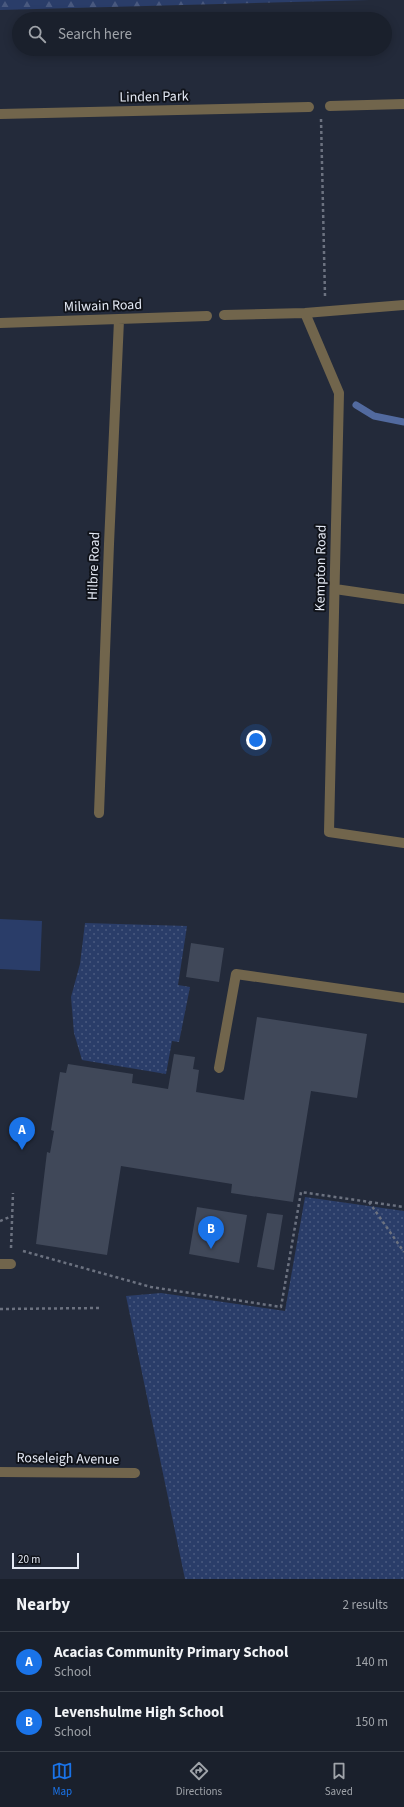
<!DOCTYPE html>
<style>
:root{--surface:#1a202c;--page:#232834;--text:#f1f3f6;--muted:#9fa3a9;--line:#383e48;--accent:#1a73e8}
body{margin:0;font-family:"Source Sans 3",sans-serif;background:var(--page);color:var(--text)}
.scale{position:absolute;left:12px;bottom:10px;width:67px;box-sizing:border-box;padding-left:4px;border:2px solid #e4e9f4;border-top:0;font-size:11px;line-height:14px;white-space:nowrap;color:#e4e9f4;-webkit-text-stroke:3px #10131a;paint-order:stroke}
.you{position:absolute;left:256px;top:740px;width:14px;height:14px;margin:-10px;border:3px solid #fff;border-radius:50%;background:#1a73e8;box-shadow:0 0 0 6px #1a73e833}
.badge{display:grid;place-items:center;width:26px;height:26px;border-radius:50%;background:var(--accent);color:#fff;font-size:13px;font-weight:700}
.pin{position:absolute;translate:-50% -33px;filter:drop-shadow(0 1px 2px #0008)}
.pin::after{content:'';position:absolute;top:21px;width:14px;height:12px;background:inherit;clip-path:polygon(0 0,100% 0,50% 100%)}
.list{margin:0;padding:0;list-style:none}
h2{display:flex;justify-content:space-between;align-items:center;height:52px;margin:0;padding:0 16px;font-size:17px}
h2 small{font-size:13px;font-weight:400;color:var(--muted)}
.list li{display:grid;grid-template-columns:26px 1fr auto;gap:12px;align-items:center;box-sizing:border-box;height:60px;padding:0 16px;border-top:1px solid var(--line)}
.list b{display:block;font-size:15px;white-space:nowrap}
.list p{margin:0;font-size:13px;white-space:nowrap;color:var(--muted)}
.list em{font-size:13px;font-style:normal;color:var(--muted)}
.icon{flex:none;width:22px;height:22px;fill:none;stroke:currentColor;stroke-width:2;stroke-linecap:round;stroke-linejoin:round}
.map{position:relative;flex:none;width:404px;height:1579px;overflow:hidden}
.search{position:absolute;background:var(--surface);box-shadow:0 2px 10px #0003;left:12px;right:12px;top:12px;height:44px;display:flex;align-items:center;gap:10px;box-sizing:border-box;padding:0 14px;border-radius:22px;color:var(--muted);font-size:15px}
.sheet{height:172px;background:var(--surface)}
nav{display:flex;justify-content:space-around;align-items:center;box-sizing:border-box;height:56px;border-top:1px solid var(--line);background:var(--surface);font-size:11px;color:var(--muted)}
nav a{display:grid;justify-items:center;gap:2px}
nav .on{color:var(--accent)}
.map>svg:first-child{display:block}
.green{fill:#2a3d69}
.forest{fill:url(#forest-firs)}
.park{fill:url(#park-dots)}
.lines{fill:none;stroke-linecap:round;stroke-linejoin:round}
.stream{stroke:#526a9f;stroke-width:7}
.building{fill:#404859}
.path{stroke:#6c7280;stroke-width:2.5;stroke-dasharray:3 3;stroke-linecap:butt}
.lane{stroke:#71654c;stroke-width:10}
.street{stroke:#71654c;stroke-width:10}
.labels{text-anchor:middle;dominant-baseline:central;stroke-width:4;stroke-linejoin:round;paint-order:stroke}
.street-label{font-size:14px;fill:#e4e9f4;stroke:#10131a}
</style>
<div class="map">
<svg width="404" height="1579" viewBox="0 0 404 1579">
<defs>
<pattern id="forest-firs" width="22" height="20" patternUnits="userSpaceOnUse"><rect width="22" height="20" fill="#2a3d69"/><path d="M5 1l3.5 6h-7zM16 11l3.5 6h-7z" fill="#49597f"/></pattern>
<pattern id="park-dots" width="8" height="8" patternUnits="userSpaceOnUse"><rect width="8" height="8" fill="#2a3d69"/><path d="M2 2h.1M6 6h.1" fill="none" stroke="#49597f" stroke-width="1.8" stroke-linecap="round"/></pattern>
</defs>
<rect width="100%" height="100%" fill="#232a3a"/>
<!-- green -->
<path class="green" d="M0,919L42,921L40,971L0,969Z"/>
<!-- forest -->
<path class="forest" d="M0,0H369L0,10Z"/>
<!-- park -->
<path class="park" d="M85,923L187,926L178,985L190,987L179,1042L172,1041L166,1074L82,1060L74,1033L71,997L80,964Z
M305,1197L404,1211V1579H185L126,1296L161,1293L285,1311Z"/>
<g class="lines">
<!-- stream -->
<path class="stream" d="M356,405L374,416L404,422"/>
</g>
<!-- building -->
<path class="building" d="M191,943L224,948L219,982L186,977Z
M257,1017L367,1034L357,1098L311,1091L293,1202L231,1193L232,1184L121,1166L107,1255L36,1244L47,1152L50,1153L54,1131L51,1130L60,1072L66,1073L68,1064L133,1074L132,1083L168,1089L174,1054L195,1057L193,1069L199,1070L196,1092L244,1100Z
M197,1207L247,1215L239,1263L189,1254Z
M267,1213L283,1215L274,1270L257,1267Z"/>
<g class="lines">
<!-- path -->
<path class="path" d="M321,119L325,296
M369,1202L404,1252
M0,1221L12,1216
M11,1248L13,1193
M23,1251L151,1287L281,1307L301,1192L404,1207
M0,1309L100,1308"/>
<!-- lane -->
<path class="lane" d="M219,1068L236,974L404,998
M0,1264H11"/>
<!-- street -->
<path class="street" d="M330,106L404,104
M0,114L309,107
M305,313L339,393L329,832L404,843
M224,315L305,313L404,305
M0,323L207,316
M335,589L404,599
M99,813L109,544L119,320
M0,1472L135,1473"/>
</g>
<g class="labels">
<!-- street labels -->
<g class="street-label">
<text transform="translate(154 97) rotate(-1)">Linden Park</text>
<text transform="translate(103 306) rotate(-2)">Milwain Road</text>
<text transform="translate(94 566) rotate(-88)">Hilbre Road</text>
<text transform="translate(321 568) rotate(-89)">Kempton Road</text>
<text transform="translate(68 1459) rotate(1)">Roseleigh Avenue</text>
</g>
</g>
</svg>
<div class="scale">20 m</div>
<div class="you"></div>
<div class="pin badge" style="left:22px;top:1150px">A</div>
<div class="pin badge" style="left:211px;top:1249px">B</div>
<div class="search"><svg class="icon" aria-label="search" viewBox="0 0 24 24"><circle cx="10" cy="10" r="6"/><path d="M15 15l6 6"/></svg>Search here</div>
</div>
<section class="sheet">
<h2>Nearby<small>2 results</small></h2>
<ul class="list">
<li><span class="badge">A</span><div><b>Acacias Community Primary School</b><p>School</p></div><em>140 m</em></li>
<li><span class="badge">B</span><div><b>Levenshulme High School</b><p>School</p></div><em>150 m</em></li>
</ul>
</section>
<nav>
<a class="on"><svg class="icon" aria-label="map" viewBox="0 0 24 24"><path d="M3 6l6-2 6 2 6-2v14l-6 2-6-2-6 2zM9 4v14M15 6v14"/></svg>Map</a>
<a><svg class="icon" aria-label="directions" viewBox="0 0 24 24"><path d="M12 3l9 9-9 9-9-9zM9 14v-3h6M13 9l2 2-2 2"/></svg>Directions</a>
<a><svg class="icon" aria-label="saved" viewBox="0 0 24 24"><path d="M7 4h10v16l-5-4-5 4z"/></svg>Saved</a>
</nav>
